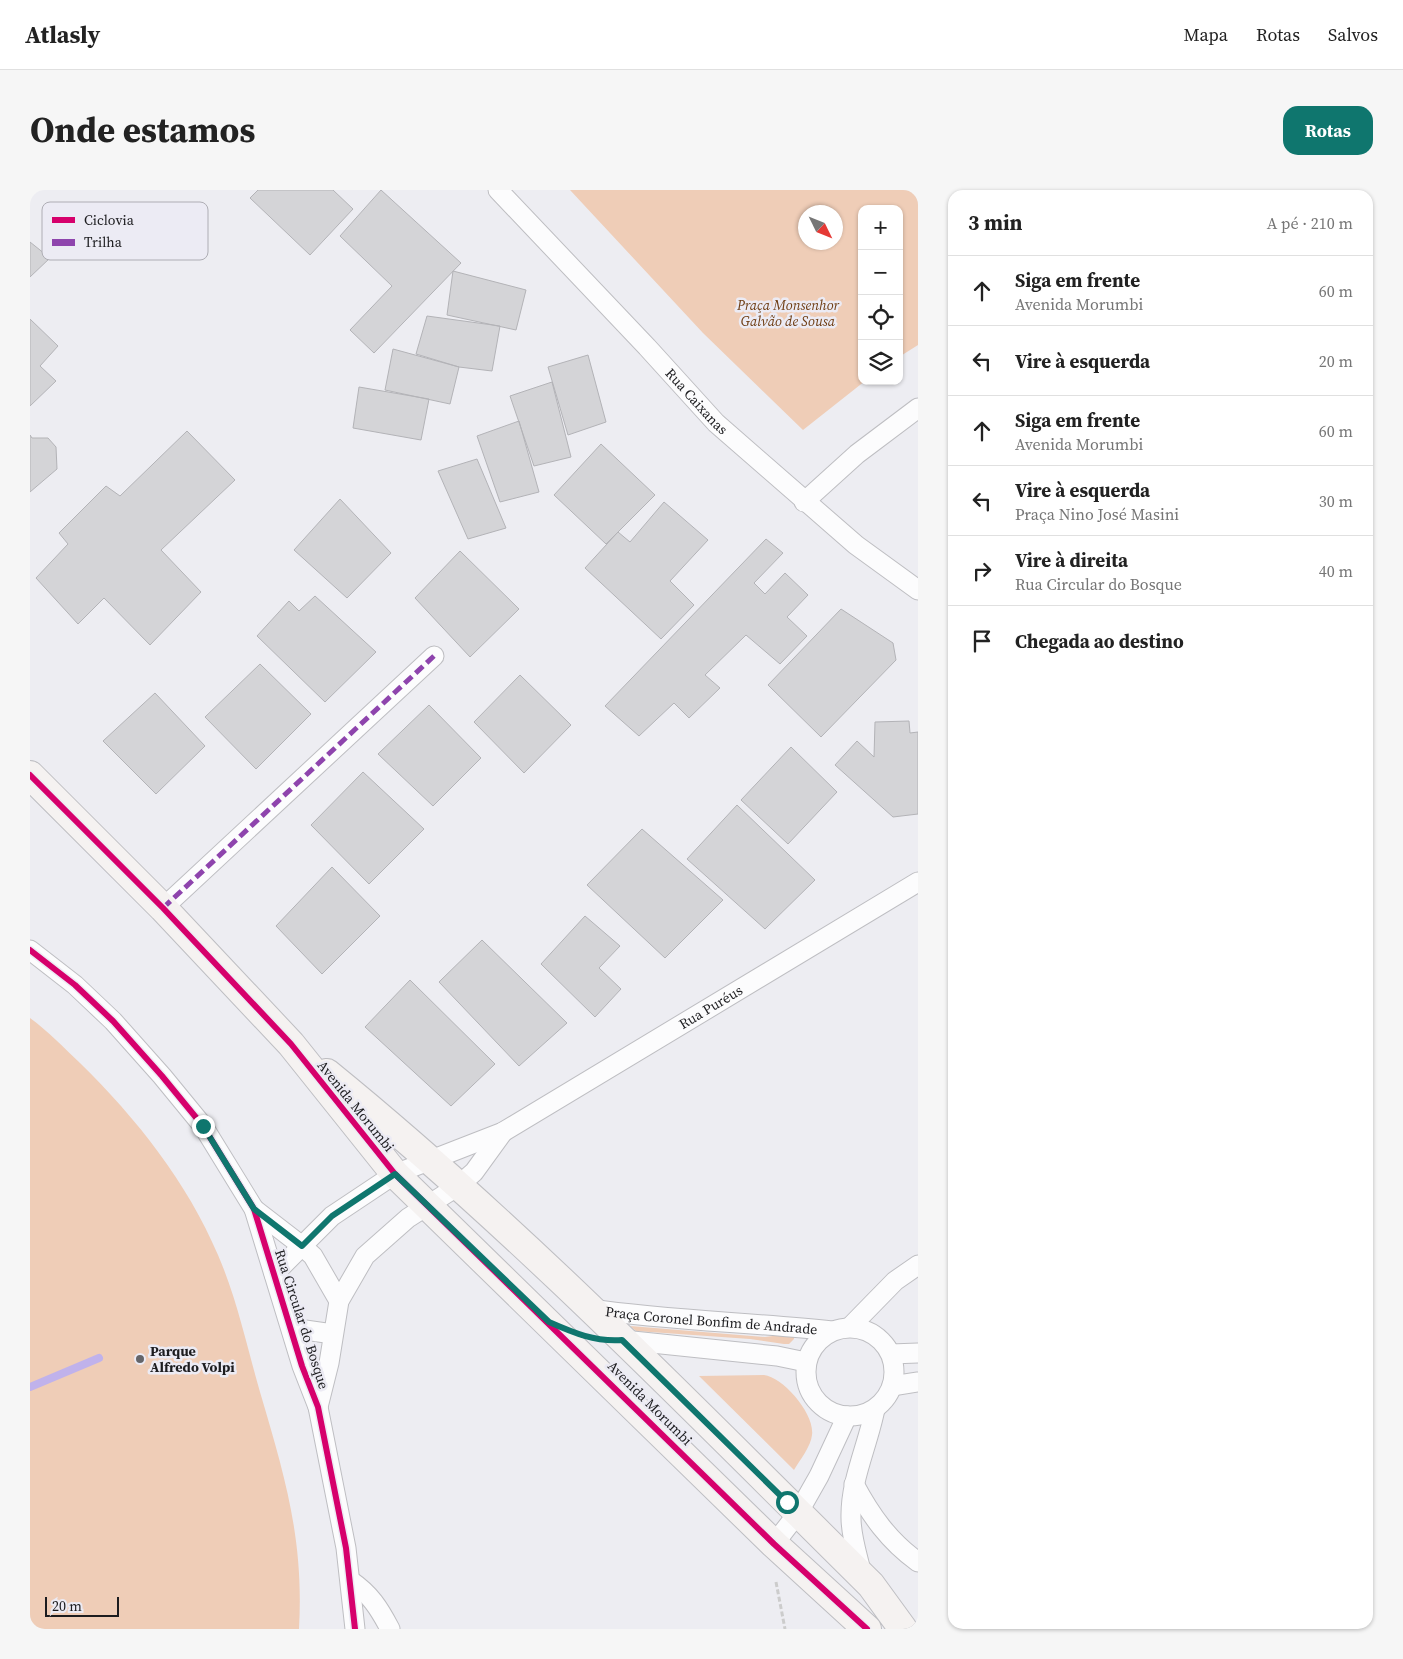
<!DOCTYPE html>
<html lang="pt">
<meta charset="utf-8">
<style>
:root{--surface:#fff;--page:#f6f6f6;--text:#222;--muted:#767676;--line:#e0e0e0;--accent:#0f766e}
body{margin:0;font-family:"Source Serif 4",serif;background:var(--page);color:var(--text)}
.controls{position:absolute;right:15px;top:15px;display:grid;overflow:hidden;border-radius:10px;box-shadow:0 1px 4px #0004}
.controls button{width:45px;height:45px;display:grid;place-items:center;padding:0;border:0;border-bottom:1px solid var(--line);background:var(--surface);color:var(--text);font:25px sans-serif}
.compass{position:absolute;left:768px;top:15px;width:45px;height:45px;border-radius:50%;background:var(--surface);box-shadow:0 1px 4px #0004;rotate:133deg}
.scale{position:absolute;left:15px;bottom:12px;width:74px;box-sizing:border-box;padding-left:5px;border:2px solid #1c1c1f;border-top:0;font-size:14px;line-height:18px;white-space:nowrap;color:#1c1c1f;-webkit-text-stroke:4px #ecebf4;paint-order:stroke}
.stop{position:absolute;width:15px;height:15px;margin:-11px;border:4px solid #0f766e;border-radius:50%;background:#fff}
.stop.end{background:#0f766e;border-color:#fff;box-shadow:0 1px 5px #0008}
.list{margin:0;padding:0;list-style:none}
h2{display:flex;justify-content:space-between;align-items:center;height:65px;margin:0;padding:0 20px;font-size:21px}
h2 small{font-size:16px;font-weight:400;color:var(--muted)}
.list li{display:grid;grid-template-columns:32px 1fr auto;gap:15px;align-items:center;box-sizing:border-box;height:70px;padding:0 20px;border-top:1px solid var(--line)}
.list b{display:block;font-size:19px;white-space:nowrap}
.list p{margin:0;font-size:16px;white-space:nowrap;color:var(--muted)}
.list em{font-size:16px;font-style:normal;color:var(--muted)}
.icon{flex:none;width:28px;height:28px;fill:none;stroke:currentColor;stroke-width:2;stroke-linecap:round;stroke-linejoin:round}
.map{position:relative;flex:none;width:888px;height:1439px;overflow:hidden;border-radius:15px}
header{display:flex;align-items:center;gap:30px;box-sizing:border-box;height:70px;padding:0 25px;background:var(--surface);border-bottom:1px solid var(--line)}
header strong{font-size:24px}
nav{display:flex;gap:28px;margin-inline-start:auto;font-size:18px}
.intro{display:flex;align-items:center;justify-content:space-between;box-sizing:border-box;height:120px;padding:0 30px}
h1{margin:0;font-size:35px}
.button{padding:12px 22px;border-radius:15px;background:var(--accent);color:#fff;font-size:18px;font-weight:700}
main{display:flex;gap:30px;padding:0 30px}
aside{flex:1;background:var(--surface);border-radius:15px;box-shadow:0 1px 4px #0004}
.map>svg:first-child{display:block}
.green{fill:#efcdb7;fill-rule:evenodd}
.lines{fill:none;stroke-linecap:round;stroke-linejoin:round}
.stream{stroke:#c0b2eb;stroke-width:8}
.building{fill:#d4d4d7;stroke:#b3b3b7}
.minor-casing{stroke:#bebec2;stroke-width:21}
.secondary-casing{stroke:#bebec2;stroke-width:30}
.path{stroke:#ccc;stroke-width:3;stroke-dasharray:5 2.5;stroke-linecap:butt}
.minor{stroke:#fcfcfd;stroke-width:19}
.secondary{stroke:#f5f2f1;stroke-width:28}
.quiet{stroke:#8e44ad;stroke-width:5;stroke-dasharray:10 5;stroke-linecap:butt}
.cycleway-casing{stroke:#ecebf4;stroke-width:9}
.cycleway{stroke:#d6006c;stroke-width:6}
.route{stroke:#0f766e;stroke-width:6}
.poi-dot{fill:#656569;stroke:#ecebf4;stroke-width:2}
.labels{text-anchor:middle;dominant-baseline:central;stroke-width:5;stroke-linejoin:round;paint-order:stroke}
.park-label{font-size:14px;font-style:italic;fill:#6f3e15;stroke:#ecebf4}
.street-label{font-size:14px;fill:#1c1c1f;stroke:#ecebf4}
.poi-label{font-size:14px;font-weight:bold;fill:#1c1c1f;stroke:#ecebf4;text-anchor:start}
.key{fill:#ecebf4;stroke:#aeadb4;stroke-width:1}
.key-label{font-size:14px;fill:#1c1c1f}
</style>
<header>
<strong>Atlasly</strong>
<nav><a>Mapa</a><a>Rotas</a><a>Salvos</a></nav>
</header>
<div class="intro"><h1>Onde estamos</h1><a class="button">Rotas</a></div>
<main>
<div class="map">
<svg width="888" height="1439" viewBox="0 0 888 1439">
<rect width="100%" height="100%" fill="#ededf2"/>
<!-- green -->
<path class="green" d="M540,0H888V155L869,167V19H832V191H835L773,240L673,143ZM806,22V52H776V22Z
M0,828C18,841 34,858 50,873C107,929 157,992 188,1065C207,1109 217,1157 230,1202C255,1287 274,1349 269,1439H0Z
M600,1136L735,1147L759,1144L764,1146V1149L759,1154H754L720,1149L606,1141Z
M734,1185C753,1187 785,1224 782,1245C781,1256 770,1270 764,1280L669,1186Z"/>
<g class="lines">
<!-- stream -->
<path class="stream" d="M0,1197L69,1168"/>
</g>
<!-- building -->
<path class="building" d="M228,0H303L323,19L280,65L220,8Z
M351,0L431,73L344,163L320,140L362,96L310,46Z
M0,52L20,68L0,87Z
M423,81L496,100L486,140L417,125Z
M397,126L470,136L462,181L429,177L386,164Z
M0,129L28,156L10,176L26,191L0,216Z
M363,159L429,177L420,214L355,200Z
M558,165L576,232L538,245L518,177Z
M522,192L541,267L504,276L480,206Z
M329,197L399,209L391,250L323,238Z
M489,231L509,302L470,312L447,246Z
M157,241L205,290L131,360L171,402L120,455L74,408L48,434L6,388L38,354L29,343L76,296L90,306Z
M0,245L2,248H18L26,257L27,279L0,302Z
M571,254L625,305L576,354L524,305Z
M447,269L476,338L438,349L408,281Z
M310,309L361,363L317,408L264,360Z
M634,312L678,350L640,391L664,415L631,449L555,378L588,342L600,352Z
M736,349L753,363L724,393L735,404L755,383L778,405L757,427L777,446L750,474L716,445L675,485L690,498L659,528L644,513L609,546L575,516Z
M430,361L489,419L440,467L385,408Z
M285,406L346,462L295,512L227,446L259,411L269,421Z
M811,419L863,453L866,470L791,547L738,495Z
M230,474L281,524L226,579L175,527Z
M490,485L541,535L494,583L444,532Z
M125,503L175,556L126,604L73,551Z
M399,515L451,568L403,616L348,564Z
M879,531L880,543L888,542V624L863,627L805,575L827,551L844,567L845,532Z
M761,557L807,602L758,654L711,610Z
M333,582L394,639L339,694L281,635Z
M707,615L785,690L735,739L657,669Z
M612,639L693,710L635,768L557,695Z
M302,677L350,726L292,784L246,736Z
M555,726L590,756L569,778L591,799L565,827L511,774Z
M452,750L537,833L489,876L409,792Z
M380,790L465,874L421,916L335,837Z"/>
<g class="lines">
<!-- minor casing -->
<g class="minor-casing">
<g id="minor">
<path id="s1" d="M468,0L617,157L686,233L826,355L888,400"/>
<path d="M774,312L827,264L888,218"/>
<path d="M133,718L404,466"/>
<path d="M0,760L45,795L83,831L132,886L173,936L224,1019L272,1176L288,1217L316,1358L325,1439"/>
<path d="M224,1019L272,1056L283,1066L309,1111"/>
<path id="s2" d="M244,1084L302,1026L365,984L473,942L888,692"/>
<path id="s3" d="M561,1119C640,1131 722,1132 802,1141"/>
<path d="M820,1137L865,1091L888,1075"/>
<circle cx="820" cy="1182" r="44"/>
<path d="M261,1138L303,1144"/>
<path d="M593,1150L747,1166L776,1172"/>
<path d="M861,1164L888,1163"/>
<path d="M862,1196L888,1192"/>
<path d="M288,1217L299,1173L309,1111L335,1066L378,1028L428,996L444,982L473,942"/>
<path d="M824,1294C841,1326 859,1351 888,1372"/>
<path d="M744,1354L768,1323L789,1286L817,1226"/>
<path d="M832,1385C828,1367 821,1347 821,1328C820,1291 838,1255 845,1219"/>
<path d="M321,1391C340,1404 349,1418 360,1439"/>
</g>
</g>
<!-- secondary casing -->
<g class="secondary-casing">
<path id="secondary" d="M0,585L133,718L261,854L365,984L744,1354L837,1439
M297,883C490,1040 664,1220 841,1395L873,1439"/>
</g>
<!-- path -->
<path class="path" d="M746,1392L755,1439"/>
<!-- minor -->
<use href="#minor" class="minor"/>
<!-- secondary -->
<use href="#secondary" class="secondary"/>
<!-- quiet -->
<path class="quiet" d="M133,718L404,466"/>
<!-- cycleway casing -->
<g class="cycleway-casing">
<path id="cycleway" d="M0,585L133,718L261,854L365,984L744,1354L837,1439
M0,760L45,795L83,831L132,886L173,936L224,1019L272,1176L288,1217L316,1358L325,1439"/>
</g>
<!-- cycleway -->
<use href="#cycleway" class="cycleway"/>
</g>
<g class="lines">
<!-- route -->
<path class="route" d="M173,936L224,1019L272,1056L302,1026L365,984L519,1132C544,1143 565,1152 592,1150L757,1312"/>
</g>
<!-- markers -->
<circle class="poi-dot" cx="110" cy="1169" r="5"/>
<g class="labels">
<!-- park labels -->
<g class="park-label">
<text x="758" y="115">Praça Monsenhor<tspan x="758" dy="16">Galvão de Sousa</tspan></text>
</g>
<!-- street labels -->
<g class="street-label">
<text stroke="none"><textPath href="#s1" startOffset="290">Rua Caixanas</textPath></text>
<text stroke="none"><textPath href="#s2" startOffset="516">Rua Puréus</textPath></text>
<text transform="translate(326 916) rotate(51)">Avenida Morumbi</text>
<text transform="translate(272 1129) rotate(72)">Rua Circular do Bosque</text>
<text stroke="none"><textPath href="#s3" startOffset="121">Praça Coronel Bonfim de Andrade</textPath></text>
<text transform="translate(620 1213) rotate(45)">Avenida Morumbi</text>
</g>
<!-- poi labels -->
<g class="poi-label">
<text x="120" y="1161">Parque<tspan x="120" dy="16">Alfredo Volpi</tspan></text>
</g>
</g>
<!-- legend -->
<rect x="12" y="12" width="166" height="58" rx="8" class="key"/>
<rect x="22" y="27" width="23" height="6" fill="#d6006c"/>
<rect x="22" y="49" width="23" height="7" fill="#8e44ad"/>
<g class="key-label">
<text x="54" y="35">Ciclovia</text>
<text x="54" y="57">Trilha</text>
</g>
</svg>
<div class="controls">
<button>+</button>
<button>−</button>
<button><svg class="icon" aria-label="locate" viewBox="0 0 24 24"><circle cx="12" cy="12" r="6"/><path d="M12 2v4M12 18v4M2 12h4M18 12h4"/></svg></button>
<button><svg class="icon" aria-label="layers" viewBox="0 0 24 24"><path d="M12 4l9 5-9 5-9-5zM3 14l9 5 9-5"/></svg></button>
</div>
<svg class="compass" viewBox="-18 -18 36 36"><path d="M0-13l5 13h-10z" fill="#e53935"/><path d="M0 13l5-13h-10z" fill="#767676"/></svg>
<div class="scale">20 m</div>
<div class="stop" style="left:757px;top:1312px"></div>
<div class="stop end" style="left:173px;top:936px"></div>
</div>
<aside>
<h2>3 min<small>A pé · 210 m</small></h2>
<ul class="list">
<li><svg class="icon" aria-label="ahead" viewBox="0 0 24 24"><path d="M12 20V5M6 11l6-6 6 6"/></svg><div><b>Siga em frente</b><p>Avenida Morumbi</p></div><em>60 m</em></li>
<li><svg class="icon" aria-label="left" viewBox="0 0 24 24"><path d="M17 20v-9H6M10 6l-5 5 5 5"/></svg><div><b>Vire à esquerda</b></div><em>20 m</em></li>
<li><svg class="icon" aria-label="ahead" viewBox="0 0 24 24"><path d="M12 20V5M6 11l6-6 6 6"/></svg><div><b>Siga em frente</b><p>Avenida Morumbi</p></div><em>60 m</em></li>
<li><svg class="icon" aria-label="left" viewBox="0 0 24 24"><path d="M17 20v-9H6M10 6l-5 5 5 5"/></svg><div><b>Vire à esquerda</b><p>Praça Nino José Masini</p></div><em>30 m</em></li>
<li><svg class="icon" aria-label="right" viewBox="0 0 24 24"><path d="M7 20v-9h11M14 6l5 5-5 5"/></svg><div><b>Vire à direita</b><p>Rua Circular do Bosque</p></div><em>40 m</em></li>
<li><svg class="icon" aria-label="arrive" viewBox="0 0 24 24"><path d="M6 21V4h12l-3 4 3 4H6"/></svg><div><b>Chegada ao destino</b></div></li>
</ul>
</aside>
</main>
